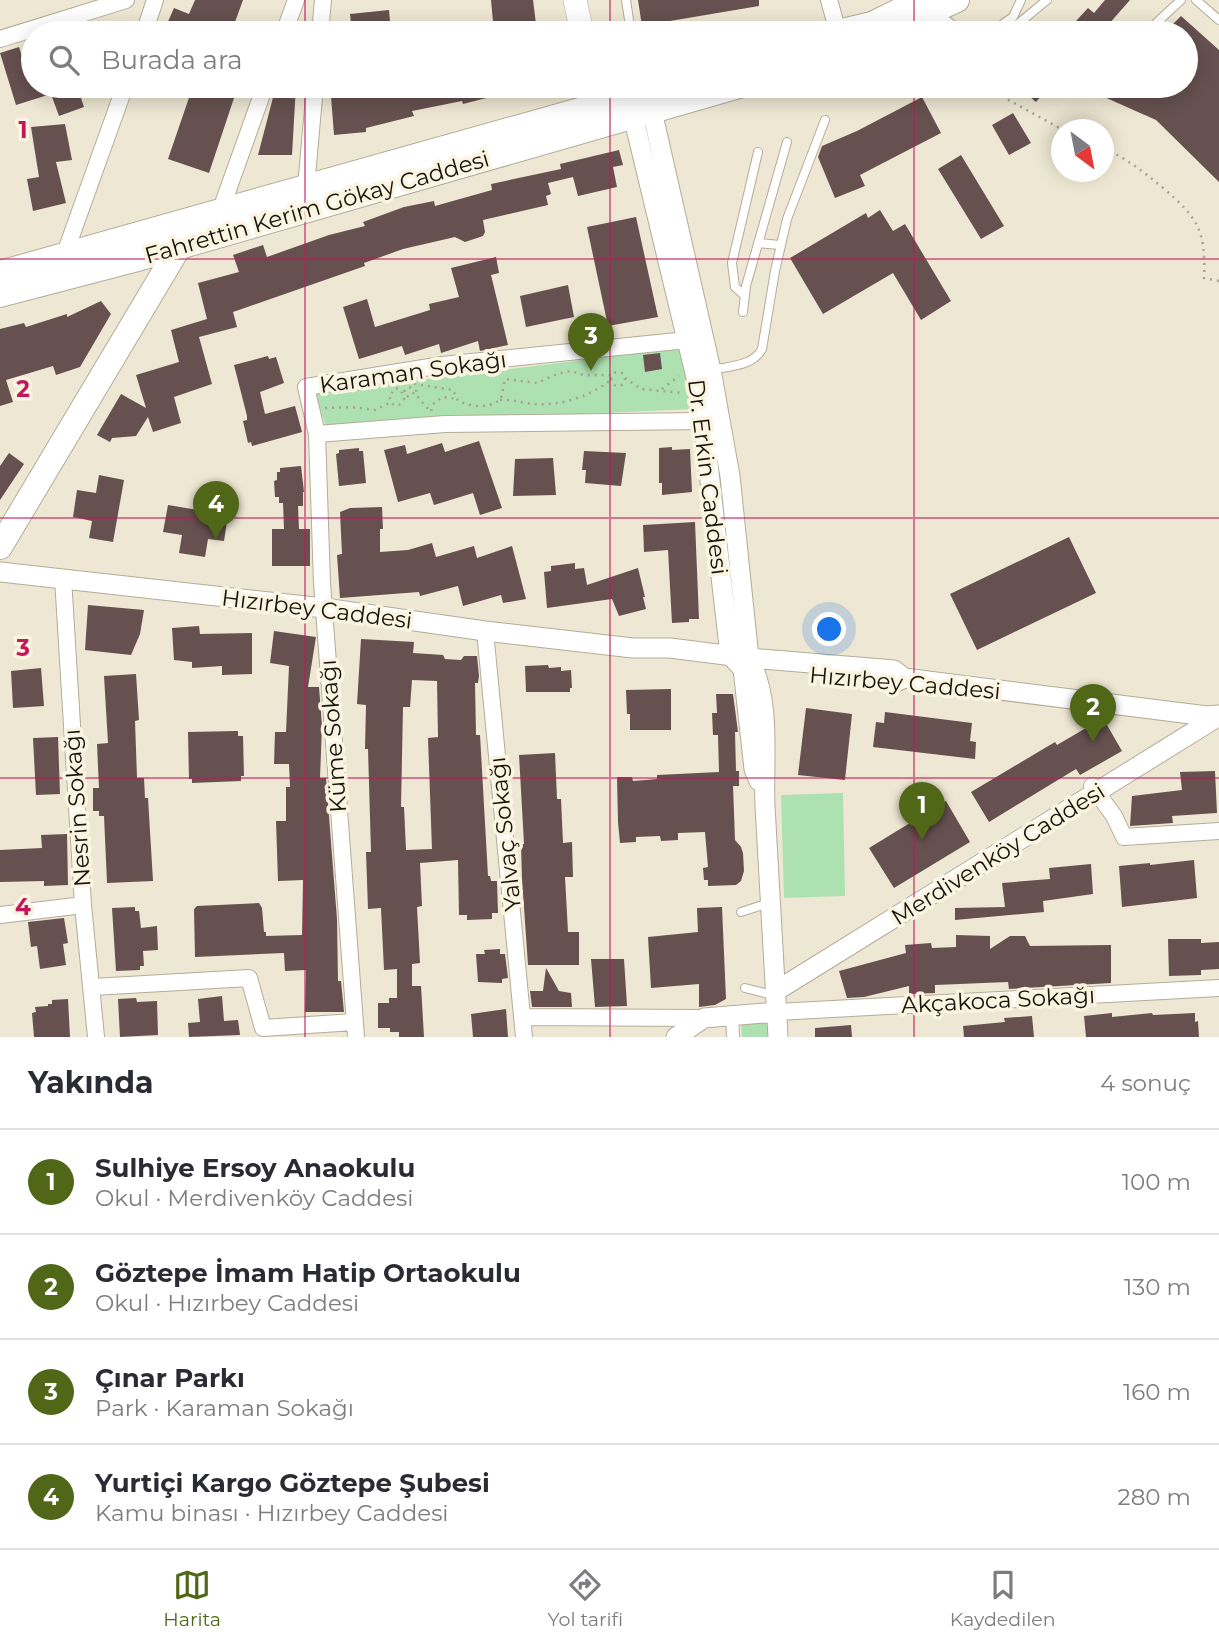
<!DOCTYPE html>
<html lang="tr">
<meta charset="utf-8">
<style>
:root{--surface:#fff;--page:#f2f2f3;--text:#2b2b33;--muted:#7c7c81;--line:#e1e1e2;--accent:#4f6717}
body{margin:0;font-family:Montserrat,sans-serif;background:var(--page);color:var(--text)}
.compass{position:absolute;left:1051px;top:119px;width:63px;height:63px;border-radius:50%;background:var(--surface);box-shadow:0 4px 18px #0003;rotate:148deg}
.you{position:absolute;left:830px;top:630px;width:24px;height:24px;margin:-18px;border:5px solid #fff;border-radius:50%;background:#1a73e8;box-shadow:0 0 0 10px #1a73e833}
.badge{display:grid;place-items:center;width:46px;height:46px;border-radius:50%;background:var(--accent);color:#fff;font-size:23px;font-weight:700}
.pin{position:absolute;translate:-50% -58px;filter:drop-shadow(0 2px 4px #0008)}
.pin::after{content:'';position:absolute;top:37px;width:24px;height:21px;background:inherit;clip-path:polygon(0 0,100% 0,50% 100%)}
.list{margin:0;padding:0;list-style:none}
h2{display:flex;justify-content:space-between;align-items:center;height:91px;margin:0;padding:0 28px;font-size:30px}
h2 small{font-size:23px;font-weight:400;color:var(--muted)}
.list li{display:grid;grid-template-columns:46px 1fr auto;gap:21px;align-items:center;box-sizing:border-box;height:105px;padding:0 28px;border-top:2px solid var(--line)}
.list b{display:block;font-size:26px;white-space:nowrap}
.list p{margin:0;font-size:23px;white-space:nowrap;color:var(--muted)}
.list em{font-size:23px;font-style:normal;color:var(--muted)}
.icon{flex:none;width:38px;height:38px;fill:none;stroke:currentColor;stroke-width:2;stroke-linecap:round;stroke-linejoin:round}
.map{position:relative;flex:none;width:1219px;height:1037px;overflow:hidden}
.search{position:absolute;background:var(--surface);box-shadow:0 4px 18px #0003;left:21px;right:21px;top:21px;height:77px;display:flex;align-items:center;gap:18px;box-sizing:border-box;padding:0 24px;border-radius:38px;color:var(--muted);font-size:26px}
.sheet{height:511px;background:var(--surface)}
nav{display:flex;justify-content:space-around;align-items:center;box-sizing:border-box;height:98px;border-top:2px solid var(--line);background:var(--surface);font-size:19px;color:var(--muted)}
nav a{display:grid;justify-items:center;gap:4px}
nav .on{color:var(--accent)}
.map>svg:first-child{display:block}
.green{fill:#aee1b1}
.building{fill:#665150;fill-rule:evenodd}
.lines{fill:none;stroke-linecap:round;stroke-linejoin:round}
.service-casing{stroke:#b3ac99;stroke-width:10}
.pedestrian-casing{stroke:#b3ac99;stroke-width:14}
.minor-casing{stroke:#b3ac99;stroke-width:18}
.tertiary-casing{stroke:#b3ac99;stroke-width:21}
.secondary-casing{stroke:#b3ac99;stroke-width:24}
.primary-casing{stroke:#b3ac99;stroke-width:26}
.path{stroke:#a8a393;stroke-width:2.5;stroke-dasharray:2 5;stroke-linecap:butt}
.service{stroke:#fff;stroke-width:8}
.pedestrian{stroke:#fff;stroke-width:12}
.minor{stroke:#fff;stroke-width:16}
.tertiary{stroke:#fff;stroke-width:19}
.secondary{stroke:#fff;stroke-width:23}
.primary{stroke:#fff;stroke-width:24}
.grid{fill:none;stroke:#c2185b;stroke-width:2;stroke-opacity:0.55}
.labels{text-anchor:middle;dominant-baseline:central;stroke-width:7;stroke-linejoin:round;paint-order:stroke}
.street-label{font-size:23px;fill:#17140d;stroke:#fbf4e0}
.grid-label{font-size:23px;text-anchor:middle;font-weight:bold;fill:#c2185b;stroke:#fbf4e0;stroke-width:7;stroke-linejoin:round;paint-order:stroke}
</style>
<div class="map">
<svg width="1219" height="1037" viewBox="0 0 1219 1037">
<rect width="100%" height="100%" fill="#eee7d3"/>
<!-- green -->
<path class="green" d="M681,348L692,409L326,426L314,393Z
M843,793L845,896L784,898L781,795Z
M770,1016L771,1037H742L741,1022Z"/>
<!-- building -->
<path class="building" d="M195,0H243L231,33H163L174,8L189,14Z
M491,0H533L536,24L531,30L494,33Z
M638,0H759V6L670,21L672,33H643Z
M1105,0H1130L1101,33H1065L1088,8L1094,13Z
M389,10L391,33H352L350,14Z
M1181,16L1219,50V182L1156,120L1102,96L1107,86H1186V33H1164Z
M19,47L31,86H77L84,107L59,116L51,94L16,105L0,53Z
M193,86H238L209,173L168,159Z
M276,86H296L292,155H258Z
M334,86H491L494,96L463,104L462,101L412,111L414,116L366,128V132L334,135L331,96L334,95Z
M1017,86H1050L1036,102Z
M922,97L941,133L860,175L865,186L835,198L818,157L822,146L857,131Z
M1013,113L1031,143L1009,155L992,125Z
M65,124L72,160L56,162L66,203L33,211L27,179L39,177L31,127Z
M619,150L623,165L613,167L617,187L578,196L573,177L548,183L551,194L546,196L548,205L483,220L485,232L483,236L465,242L455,237L403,249L364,263L365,266L233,312L237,327L199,337L212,384L174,397L181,423L153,432L148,417L136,436L112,438L110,442L97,435L121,394L146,408L136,375L179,362L171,330L207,319L198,283L239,272L233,255L263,245L267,257L329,235L365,226L363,222L404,207L434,201L435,206L492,190L491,184L561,169L560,164Z
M961,155L1004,226L981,239L938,169Z
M880,210L893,231L905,224L951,301L921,320L893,273L823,314L790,258L866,213L868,218Z
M636,217L658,317L608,326L587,227Z
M496,257L499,273L491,275L508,345L480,351L478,341L441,353L439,344L405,355L402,346L359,359L343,307L367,299L375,327L430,310L429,304L459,297L451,268Z
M568,285L574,317L526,327L520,296Z
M101,301L111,314L80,367L56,375L53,366L6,380L13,402L0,406V329L24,323L26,327L67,314V317Z
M660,353L662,369L645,372L643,355Z
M268,356L269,359L276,357L284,383L260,392L265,414L295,406L302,432L252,446L251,442L248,443L243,421L247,420V416L234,365Z
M479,441L502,508L480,515L473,493L434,505L430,493L398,502L384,450L405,445L407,454L442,443L445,452Z
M672,447V450L690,449L692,492L662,495V483H659V448Z
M359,448V451H363L366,483L339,486L336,454L339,453V450Z
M584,451L626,453L621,486L585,483L586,470H582Z
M9,453L24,464L0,500V466Z
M553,458L556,495L513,496L515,459Z
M301,466L304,492H303V506H298L299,529H310V566H272V529H284L283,503H279V497H275L274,481L277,480V472H280V468Z
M99,475L124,480L113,542L89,538L92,521L73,517L77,490L96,493Z
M168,505L228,515L224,541L208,539L205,557L179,553L182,535L163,532Z
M382,507L383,529H380V552L408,550L432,543L436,557L474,546L477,558L512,546L526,599L503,603L501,595L463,606L458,586L420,596L419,592L340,598L337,555L342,554L340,512L350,508Z
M695,522L699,619H689V622L672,623L668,550L644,552L643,525Z
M1069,537L1096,593L977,650L950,594Z
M575,563V569L584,568L587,585L638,568L645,597H643L646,609L619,616L612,599L547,608L544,572L551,571V566Z
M88,605L144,610L140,634L131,655L85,650Z
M199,626L200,634L252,633V674L222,675V666L192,668V662L174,660L172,628Z
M274,631L316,637L308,687H319L322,726L320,778H326L337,919L338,981H341L344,1012H305L306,970L285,971L284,953L195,957L194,909L197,906L259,903L262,908L264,932H266V936L302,935L303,880L278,881L276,821H286V787H290L289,764H274L275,732H286L289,666L270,663Z
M361,639L414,642L413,653L443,655L445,659L461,660L464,656H477L479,676L478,683H475L476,735H480L488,876H490L491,881H497L498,913H492V919L467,920V915H459L458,860L420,863L422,906L417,907L420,963L412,964V986H421L424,1037H399V1032H390V1028H378V1003H389V998H397V969L384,970L381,908L368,909L366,852H371L368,749H365L366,705L357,704ZM412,680L437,681L438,737L428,738L432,849L406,850L404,807H401L403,707H410Z
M548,665L549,668L561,667V671L571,670L572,688H570V692H526L525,666Z
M41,668L44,706L13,708L11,671Z
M136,674L139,720L135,721L137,778H144L145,798H148L153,881L107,883L104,816H99V811H93V788H99L97,744L108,743L104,676Z
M671,689V730H630V714H627L626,690Z
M716,694H733L738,732H735L736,771H739V786H733L735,840L741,847L743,853L744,871L741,881L736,885L708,886V880H704L703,868L708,867L705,832L678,833V840L661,841L660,836L636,837V842L620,843L618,822L617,777H632L633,781L657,779V775L719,772L718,735H713L712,713H717Z
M806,708L852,714L845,780L798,775Z
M885,712L972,723L970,741L976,742L975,759L873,747L876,722L884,723Z
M1103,718L1122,751L1080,775L1076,769L989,822L971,792L1055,742L1057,745Z
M238,731V736H243L244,776H241V781L192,783V779H189L188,732Z
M58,737L60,794L36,795L33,738Z
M555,753L557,799H561L563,843L572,842L573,877H565L568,932H579V965H528L522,879L521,844H524L519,755Z
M1215,771L1217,813L1172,816L1173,823L1130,826L1132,796L1182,790L1180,772Z
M946,801L970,842L894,888L869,848Z
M67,834L68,885L44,886V881L0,882V850L42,848L41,835Z
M1194,860L1197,898L1122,907L1119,866L1150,863V865Z
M1091,864L1093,894L1043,901L1044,912L955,920V908L1005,907L1002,883L1050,879L1049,868Z
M135,907V911H139L141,928L157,926L158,950L143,951L144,966H140V970L116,971L112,908Z
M722,907L726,999L715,1005L699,1007V984L651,988L648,937L698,932L697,908Z
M64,918L68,943L63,944L66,965L40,969L37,946L31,947L28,922Z
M956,935L990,936V949L1010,936H1025L1030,946L1111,945V983L1009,989L1008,982L935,985V993L909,994V986L864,997L847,998L839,971L906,953L905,945L931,943L932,948L956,947Z
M1168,939H1201V943L1219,942V969L1201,970V975L1169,976Z
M500,949V954H505L508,978L502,979V983L478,982L476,954H485L484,950Z
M591,959H624L627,1006L595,1007Z
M546,968L559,991L571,993L572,1007H532L530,991H543Z
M222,996L224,1021L238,1020L240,1035L189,1037L188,1023L200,1022L198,999Z
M136,998L137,1002L157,1001L158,1035L120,1037L118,999Z
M68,999L70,1037H34L32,1013L36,1012L35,1007L48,1006V1004H52V1000Z
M506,1009L508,1037H473L471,1014Z
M1112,1013V1017L1152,1013L1153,1015L1195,1013V1022L1198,1021L1199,1037H1086L1084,1016Z
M1032,1016L1034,1037H964L963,1026L1005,1022L1004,1018Z
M851,1025L852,1037H815V1028Z"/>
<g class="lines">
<!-- service casing -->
<g class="service-casing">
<path id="service" d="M626,0L631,33
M1196,0L1219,20
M938,15L964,32H991L1013,17L1021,0
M1152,27L1181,0
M1007,33L1047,0
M758,243L780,245
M744,295L735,287L732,263L758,152
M743,312L746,286L787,142
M712,370C730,366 753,366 762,349L775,271L787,219L825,120
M741,912L769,903
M745,988L776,996"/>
</g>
<!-- pedestrian casing -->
<g class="pedestrian-casing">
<path id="pedestrian" d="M732,1015L733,1037"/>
</g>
<!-- minor casing -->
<g class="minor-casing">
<path id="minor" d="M829,0L838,32
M144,33L155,0
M284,33L296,0
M320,33L323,0
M0,39L126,0
M306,187L315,86
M220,212L265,86
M64,256L125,86
M317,434L445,424L705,421
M63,578L83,905L96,1037
M485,631L524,1037
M1092,786L1114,816L1124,837L1219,831
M0,915L83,905
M93,987L249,978L263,1028L354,1022
M777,1012L1219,988
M522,1017L704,1018
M356,1037L322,583L317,434L306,387L442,365L697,339"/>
</g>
<!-- tertiary casing -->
<g class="tertiary-casing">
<path id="tertiary" d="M632,103L633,116L700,394L730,655L743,669L754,769L759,781
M652,111L711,370L730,476L749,658C772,703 763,758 765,806C769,883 774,960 778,1037
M0,572L324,608L485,631L633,648H670L749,658L894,670L904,678
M894,683L904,678L1207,716L1219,715
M776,991L1219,716
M676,1037L704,1018L777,1012"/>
</g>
<!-- secondary casing -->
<g class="secondary-casing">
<path id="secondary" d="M575,0L582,33
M593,86L597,104L617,110"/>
</g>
<!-- primary casing -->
<g class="primary-casing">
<path id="primary" d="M904,25L957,0
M834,33L872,24L921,0
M0,273L665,86
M0,295L134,260L739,86
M0,547L179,247"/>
</g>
<!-- path -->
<path class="path" d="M992,86L1005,98L1063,130
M1104,148C1127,159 1144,172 1163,188C1198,218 1206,230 1204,278L1219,281
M611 379a7 7 0 1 1 14 0a7 7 0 1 1-14 0Z
M625,378L641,389L683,393
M415,383L417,396L429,410
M421,385L453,390L458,401C473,407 489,409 501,399L505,379L537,383L557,374L571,371L583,375H613
M404.5 392a4.5 4.5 0 1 1 9 0a4.5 4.5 0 1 1-9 0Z
M662,389L679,376
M500,400C511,399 522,403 533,404C562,406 588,397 611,380
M325,408L351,407L375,410L391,402L394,405H399L404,399L401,390L396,388L389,396L391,402
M431,411L434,403L443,397L456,399"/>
<!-- service -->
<use href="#service" class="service"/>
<!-- pedestrian -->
<use href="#pedestrian" class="pedestrian"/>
<!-- minor -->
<use href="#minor" class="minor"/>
<!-- tertiary -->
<use href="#tertiary" class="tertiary"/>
<!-- secondary -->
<use href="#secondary" class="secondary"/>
<!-- primary -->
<use href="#primary" class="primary"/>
</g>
<!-- grid -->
<path class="grid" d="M305,0V33M610,0V33M914,0V33M305,86V1037M610,86V1037M914,86V1037M0,259H1219M0,518H1219M0,778H1219"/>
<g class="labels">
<!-- street labels -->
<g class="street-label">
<text transform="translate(317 207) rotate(-16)">Fahrettin Kerim Gökay Caddesi</text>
<text transform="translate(413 372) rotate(-8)">Karaman Sokağı</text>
<text transform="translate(708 477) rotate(83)">Dr. Erkin Caddesi</text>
<text transform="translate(317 609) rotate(7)">Hızırbey Caddesi</text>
<text transform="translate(905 683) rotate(5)">Hızırbey Caddesi</text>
<text transform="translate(333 736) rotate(-94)">Küme Sokağı</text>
<text transform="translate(77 808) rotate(-94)">Nesrin Sokağı</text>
<text transform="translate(505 834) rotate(-96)">Yalvaç Sokağı</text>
<text transform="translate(998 854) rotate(-32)">Merdivenköy Caddesi</text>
<text transform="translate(998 1000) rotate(-3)">Akçakoca Sokağı</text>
</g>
</g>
<g class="grid-label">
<text x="23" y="138">1</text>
<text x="23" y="397">2</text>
<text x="23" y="656">3</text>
<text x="23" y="915">4</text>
</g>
</svg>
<svg class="compass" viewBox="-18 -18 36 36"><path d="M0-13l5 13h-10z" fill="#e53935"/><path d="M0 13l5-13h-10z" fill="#7c7c81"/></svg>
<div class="you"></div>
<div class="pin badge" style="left:922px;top:840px">1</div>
<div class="pin badge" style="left:1093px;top:742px">2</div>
<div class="pin badge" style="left:591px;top:371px">3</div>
<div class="pin badge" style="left:216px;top:539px">4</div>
<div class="search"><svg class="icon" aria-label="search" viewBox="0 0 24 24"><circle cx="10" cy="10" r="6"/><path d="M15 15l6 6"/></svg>Burada ara</div>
</div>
<section class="sheet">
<h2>Yakında<small>4 sonuç</small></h2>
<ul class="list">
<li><span class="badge">1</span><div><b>Sulhiye Ersoy Anaokulu</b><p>Okul · Merdivenköy Caddesi</p></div><em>100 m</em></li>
<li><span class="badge">2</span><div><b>Göztepe İmam Hatip Ortaokulu</b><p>Okul · Hızırbey Caddesi</p></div><em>130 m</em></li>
<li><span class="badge">3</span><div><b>Çınar Parkı</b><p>Park · Karaman Sokağı</p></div><em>160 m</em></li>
<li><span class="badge">4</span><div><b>Yurtiçi Kargo Göztepe Şubesi</b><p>Kamu binası · Hızırbey Caddesi</p></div><em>280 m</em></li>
</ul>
</section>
<nav>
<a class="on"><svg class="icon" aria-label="map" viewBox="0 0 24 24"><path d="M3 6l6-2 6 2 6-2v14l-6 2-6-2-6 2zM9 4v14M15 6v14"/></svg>Harita</a>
<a><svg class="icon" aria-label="directions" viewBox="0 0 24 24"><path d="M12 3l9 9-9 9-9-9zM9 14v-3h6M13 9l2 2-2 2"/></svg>Yol tarifi</a>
<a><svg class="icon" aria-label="saved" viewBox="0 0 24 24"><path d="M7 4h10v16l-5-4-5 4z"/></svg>Kaydedilen</a>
</nav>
